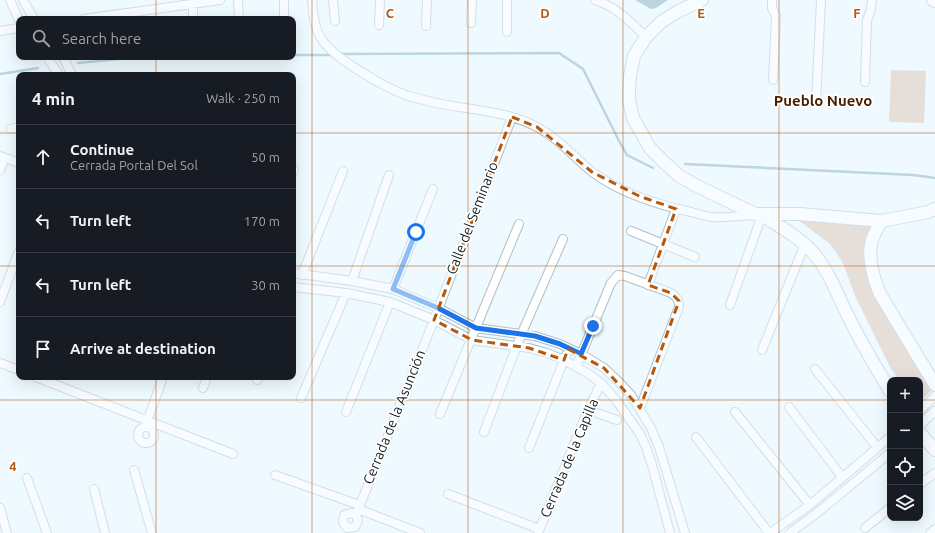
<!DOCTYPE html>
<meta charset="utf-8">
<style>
:root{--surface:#171b24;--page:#242831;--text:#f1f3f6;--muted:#9ea1a6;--line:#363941}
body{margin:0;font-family:Ubuntu,sans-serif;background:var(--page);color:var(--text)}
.controls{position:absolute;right:12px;bottom:12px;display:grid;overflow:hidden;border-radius:8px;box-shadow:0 4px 16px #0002}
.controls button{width:36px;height:36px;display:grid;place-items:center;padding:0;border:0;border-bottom:1px solid var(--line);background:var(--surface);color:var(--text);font:20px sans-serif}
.stop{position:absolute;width:12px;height:12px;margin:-9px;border:3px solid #1a73e8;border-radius:50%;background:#fff}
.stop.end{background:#1a73e8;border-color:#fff;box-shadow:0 1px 4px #0008}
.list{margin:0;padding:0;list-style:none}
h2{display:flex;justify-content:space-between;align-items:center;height:52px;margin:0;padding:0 16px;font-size:17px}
h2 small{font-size:13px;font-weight:400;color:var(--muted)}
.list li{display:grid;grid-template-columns:26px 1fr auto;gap:12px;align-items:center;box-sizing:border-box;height:64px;padding:0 16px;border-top:1px solid var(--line)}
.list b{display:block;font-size:15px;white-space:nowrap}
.list p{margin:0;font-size:13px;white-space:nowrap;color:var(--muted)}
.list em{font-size:13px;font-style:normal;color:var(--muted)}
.icon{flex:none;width:22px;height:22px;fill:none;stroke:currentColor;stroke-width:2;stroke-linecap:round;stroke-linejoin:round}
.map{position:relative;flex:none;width:935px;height:533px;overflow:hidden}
.search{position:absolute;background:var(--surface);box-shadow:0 4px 16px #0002;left:16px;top:16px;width:280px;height:44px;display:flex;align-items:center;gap:10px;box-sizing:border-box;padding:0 14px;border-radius:8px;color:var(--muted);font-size:15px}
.panel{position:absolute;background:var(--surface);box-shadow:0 4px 16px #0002;left:16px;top:72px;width:280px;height:308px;border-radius:8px}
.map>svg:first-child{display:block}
.green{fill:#dbbdac}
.water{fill:#7fa9b8}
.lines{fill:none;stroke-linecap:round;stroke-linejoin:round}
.stream{stroke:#7fa9b8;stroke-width:2.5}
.street-casing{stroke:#b0bfc5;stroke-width:10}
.secondary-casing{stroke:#b0bfc5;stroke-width:14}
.street{stroke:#fff;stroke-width:8}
.secondary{stroke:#fff;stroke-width:12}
.route{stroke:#1a73e8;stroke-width:5}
.marked{fill:none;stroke:#b7580c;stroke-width:3;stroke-dasharray:8 5;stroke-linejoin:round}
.grid{fill:none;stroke:#b7580c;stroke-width:1;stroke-opacity:0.55}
.labels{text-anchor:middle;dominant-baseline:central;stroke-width:3.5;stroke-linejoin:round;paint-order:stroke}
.street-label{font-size:14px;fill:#161c1e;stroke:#fff}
.neighbourhood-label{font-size:15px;font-weight:bold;fill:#4a1d00;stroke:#fff}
.grid-label{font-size:13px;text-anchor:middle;font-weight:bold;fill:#b7580c;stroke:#fff;stroke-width:3.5;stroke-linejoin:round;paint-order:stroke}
</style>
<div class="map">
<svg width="935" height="533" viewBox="0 0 935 533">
<rect width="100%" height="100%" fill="#eefaff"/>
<!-- green -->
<path class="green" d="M891,70L926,71L924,123L889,122Z
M874,218L872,267L935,387L920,401V380H899L890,367L856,298L842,261L830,244L798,220Z"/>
<!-- water -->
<path class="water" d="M635,0H668L656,8L651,9Z"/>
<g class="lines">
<!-- stream -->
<path class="stream" d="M340,54L559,53L583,69L619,141L627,155L653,168
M293,55H333
M78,63L139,57
M0,74L38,68
M685,164L913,175L935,178"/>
<!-- street casing -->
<g class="street-casing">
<path id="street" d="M10,0L19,20
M23,0L34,19
M238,0L239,19
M284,0V19
M312,0C313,12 314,27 321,38C332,58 386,88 408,96C416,98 424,100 432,102C466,110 505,110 537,127C558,138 573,156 591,171C618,192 659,205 691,212C698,214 705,216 712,217C726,218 740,216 754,215
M333,0L335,21
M507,0V32
M595,0C615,6 631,22 646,37
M772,0V8L776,16L773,80
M193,5V19
M84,19L220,0
M471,23L472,0
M379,25L380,0
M426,26L427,0
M0,31L19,28
M47,57L59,75
M63,57L72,75
M865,82L867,20L871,9L872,0
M816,102L821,0
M11,129L19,127
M0,156L19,163
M0,170L5,158
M293,172L294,169
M631,231L695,257
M293,273L352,281L393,289L438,308L476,328L535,336L560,344L581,354L604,368L618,381L631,395L651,428L659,447L685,533
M302,275L343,171
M352,281L389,175
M648,285L676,209
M293,287L346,293L390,302L434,320L472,340L529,348L547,353L564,360L589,374L601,383L616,400L640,434L646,447L652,465L670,533
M393,289L433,189
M0,302L19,251
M730,305L762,215
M762,350L805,244
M0,363L19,370
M576,367L611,283L618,275L625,276L671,293C677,297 679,300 679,307L640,408
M815,369L877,447
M36,377L233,454
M257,380L258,377
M203,388L207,377
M301,398L346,293
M789,407L842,477
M588,410L617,420
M920,410L935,396
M346,412L390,302
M735,412L810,505
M440,414L519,224
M920,425L935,411
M145,427L163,377
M138 435a8 8 0 1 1 16 0a8 8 0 1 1-16 0Z
M484,432L521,335L563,239
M696,437L769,533
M529,448L566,355
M134,470L152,533
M275,475L359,505
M27,478L47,533
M920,484L935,473
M94,489L105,533
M448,494L539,529
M0,508L7,533
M358,509L420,533
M351,513L356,515L358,521L355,527L347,528L343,522L344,515Z
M356,515L434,320L512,117
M865,528L890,508
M538,533L588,410L601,383
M770,533L810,505L890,437
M790,533L817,513L890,453
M930,533L935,529"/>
</g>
<!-- secondary casing -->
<g class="secondary-casing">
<path id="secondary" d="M702,0L677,12L661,22L646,37L634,56L630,76L629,90V100L633,118L650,148L665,163L678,175L695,185L755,214H799L882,221L928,212L935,209
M933,0L935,1
M762,215C780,227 801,238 815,255C830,273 837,294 847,314C860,341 875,366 890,391
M882,221C879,226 875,232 873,237C866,255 873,277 880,294L935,385
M920,433L935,450"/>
</g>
<!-- street -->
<use href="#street" class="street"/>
<!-- secondary -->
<use href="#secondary" class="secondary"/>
</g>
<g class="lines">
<!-- route -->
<path class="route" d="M416,232L393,289L438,308L476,328L535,336L560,344L581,354L593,326"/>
</g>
<!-- marked area -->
<path d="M0 0H935V533H0ZM512,117L537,127L592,172L639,196L676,209L648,285L671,293L679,301L640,408L604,368L568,349L564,360L529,348L472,340L434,320Z" fill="#eefaff" fill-opacity=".55" fill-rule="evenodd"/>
<path class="marked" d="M512,117L537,127L592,172L639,196L676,209L648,285L671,293L679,301L640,408L604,368L568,349L564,360L529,348L472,340L434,320Z"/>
<!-- grid -->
<path class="grid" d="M156,0V19M312,0V533M468,0V533M623,0V533M779,0V533M156,57V75M0,133H19M293,133H935M0,266H19M293,266H935M156,377V533M0,400H890M920,400H935"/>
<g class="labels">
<!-- street labels -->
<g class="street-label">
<text transform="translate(472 218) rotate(-69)">Calle del Seminario</text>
<text transform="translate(394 417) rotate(-68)">Cerrada de la Asunción</text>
<text transform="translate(569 458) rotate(-67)">Cerrada de la Capilla</text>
</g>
<!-- neighbourhood labels -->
<g class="neighbourhood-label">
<text x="823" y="100">Pueblo Nuevo</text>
</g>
</g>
<g class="grid-label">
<text x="390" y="18">C</text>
<text x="545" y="18">D</text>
<text x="701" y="18">E</text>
<text x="857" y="18">F</text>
<text x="13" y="471">4</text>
</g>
</svg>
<div class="controls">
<button>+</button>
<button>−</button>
<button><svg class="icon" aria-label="locate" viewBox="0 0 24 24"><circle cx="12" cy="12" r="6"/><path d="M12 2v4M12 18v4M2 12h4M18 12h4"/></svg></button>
<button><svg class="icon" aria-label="layers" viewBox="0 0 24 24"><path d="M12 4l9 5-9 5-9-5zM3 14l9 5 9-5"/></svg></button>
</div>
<div class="stop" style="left:416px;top:232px"></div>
<div class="stop end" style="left:593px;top:326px"></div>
<div class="search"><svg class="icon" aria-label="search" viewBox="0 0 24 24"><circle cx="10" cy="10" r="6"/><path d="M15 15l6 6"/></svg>Search here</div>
<section class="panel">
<h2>4 min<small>Walk · 250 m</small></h2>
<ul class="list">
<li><svg class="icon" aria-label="ahead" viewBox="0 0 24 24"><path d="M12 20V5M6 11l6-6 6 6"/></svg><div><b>Continue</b><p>Cerrada Portal Del Sol</p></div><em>50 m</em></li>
<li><svg class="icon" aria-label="left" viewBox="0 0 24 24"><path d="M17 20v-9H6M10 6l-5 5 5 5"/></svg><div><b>Turn left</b></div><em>170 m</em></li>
<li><svg class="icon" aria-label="left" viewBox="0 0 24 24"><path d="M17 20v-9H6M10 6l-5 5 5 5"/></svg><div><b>Turn left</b></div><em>30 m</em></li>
<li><svg class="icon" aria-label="arrive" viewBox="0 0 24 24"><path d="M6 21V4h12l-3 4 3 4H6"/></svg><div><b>Arrive at destination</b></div></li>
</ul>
</section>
</div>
